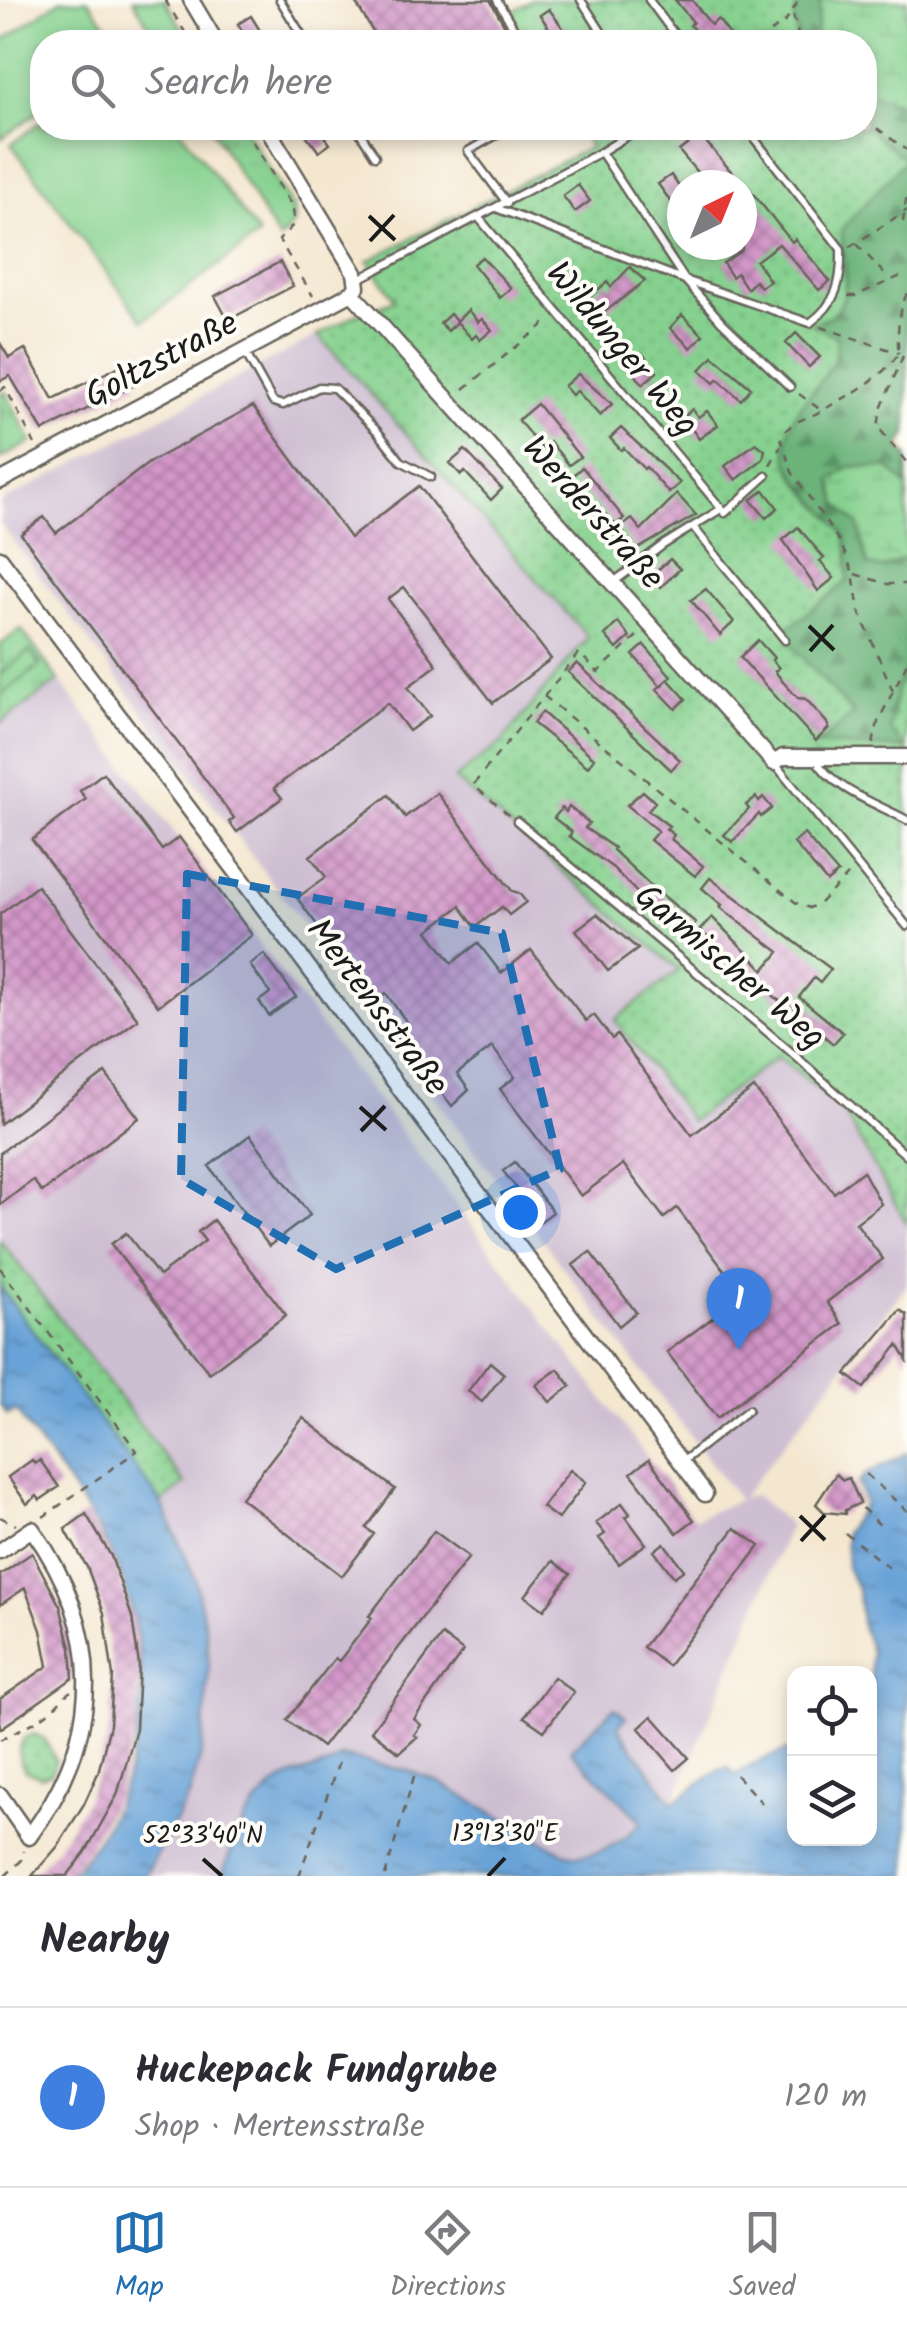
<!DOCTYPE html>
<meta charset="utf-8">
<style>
:root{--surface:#fff;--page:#f7f7f7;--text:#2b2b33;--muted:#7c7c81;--line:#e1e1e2;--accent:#1f6fb2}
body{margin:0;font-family:Kalam,sans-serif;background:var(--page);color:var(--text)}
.controls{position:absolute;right:30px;bottom:30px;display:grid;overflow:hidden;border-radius:20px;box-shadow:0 5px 15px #0003}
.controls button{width:90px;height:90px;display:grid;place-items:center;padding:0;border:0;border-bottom:2px solid var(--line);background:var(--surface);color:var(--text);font:50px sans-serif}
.compass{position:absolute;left:667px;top:170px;width:90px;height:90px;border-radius:50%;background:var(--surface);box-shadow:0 5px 15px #0003;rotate:43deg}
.you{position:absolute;left:520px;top:1212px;width:35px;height:35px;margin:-25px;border:8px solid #fff;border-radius:50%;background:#1a73e8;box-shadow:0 0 0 15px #1a73e833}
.badge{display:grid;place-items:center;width:65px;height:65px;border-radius:50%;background:var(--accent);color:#fff;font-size:32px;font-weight:700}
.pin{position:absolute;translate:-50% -82px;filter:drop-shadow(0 2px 5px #0008)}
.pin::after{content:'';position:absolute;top:52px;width:35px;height:30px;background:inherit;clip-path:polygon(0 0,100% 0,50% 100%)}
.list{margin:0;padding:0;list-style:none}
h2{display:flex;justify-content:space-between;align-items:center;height:130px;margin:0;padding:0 40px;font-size:42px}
h2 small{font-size:32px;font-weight:400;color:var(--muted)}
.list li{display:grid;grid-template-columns:65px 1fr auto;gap:30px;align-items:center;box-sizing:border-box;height:180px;padding:0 40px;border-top:2px solid var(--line)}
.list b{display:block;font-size:38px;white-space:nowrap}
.list p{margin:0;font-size:32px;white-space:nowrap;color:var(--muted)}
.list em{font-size:32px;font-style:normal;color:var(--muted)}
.icon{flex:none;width:55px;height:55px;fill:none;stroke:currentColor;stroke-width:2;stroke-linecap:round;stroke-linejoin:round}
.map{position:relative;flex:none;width:907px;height:1876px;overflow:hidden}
.search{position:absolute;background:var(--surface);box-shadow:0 5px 15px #0003;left:30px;right:30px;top:30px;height:110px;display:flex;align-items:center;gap:25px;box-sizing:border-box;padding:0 35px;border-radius:40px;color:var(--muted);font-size:38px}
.sheet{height:310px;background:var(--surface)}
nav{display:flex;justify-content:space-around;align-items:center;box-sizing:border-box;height:140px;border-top:2px solid var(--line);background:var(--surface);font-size:28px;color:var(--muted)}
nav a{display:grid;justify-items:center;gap:5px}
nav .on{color:var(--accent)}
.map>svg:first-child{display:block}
.industrial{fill:#cebed1}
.grass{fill:url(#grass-tufts);stroke:#517656;stroke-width:2.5}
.forest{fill:url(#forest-firs);stroke:#44684b;stroke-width:2.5}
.wetland{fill:url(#wetland-marsh);stroke:#517656;stroke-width:2.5}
.park{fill:url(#park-dots);stroke:#517656;stroke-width:2.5;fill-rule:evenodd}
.pitch{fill:#86d18f;stroke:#517656;stroke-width:2.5}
.water{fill:url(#water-ripples);stroke:#425f7a;stroke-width:2.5}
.building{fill:url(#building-cross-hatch)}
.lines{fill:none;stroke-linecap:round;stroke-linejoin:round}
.service-casing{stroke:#68635b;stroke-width:11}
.minor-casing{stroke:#68635b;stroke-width:19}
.path{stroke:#68635b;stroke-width:2.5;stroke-dasharray:8 8;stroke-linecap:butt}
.service{stroke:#fff;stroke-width:6}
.minor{stroke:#fff;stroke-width:14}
.marked{fill:#1f6fb2;fill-opacity:0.2;stroke:#1f6fb2;stroke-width:8;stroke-dasharray:20 12;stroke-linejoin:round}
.ticks{fill:none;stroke:#1c1c1c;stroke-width:4}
.labels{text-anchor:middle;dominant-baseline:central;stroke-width:8;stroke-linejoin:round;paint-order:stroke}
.street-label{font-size:35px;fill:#1c1c1c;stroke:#fdfcf7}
.ticks-label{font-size:25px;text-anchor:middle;fill:#1c1c1c;stroke:#fdfcf7;stroke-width:8;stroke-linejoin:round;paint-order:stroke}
</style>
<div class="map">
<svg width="907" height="1876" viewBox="0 0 907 1876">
<defs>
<pattern id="grass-tufts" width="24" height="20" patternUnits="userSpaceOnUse" patternTransform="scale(2.5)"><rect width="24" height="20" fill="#86d18f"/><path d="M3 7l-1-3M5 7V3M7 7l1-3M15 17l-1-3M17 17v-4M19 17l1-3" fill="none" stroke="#73b37b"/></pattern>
<pattern id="forest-firs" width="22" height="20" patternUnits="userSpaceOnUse" patternTransform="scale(2.5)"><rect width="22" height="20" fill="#6cb37a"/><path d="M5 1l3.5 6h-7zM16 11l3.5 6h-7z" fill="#589163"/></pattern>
<pattern id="wetland-marsh" width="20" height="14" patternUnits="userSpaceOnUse" patternTransform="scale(2.5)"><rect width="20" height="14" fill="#86d18f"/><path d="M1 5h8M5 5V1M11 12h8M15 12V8" fill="none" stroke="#73b37b"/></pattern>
<pattern id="park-dots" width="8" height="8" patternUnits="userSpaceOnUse" patternTransform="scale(2.5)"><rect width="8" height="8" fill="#86d18f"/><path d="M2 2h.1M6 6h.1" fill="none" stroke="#73b37b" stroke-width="1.8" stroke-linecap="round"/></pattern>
<pattern id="water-ripples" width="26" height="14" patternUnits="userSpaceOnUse" patternTransform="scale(2.5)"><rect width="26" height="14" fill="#68a2d7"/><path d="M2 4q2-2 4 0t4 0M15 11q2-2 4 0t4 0" fill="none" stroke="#5583ae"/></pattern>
<pattern id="building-cross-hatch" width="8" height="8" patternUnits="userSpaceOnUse" patternTransform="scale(2.5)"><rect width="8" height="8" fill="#d397c9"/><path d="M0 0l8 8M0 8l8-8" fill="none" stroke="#aa7aa2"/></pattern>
</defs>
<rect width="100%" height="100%" fill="#fdfcf7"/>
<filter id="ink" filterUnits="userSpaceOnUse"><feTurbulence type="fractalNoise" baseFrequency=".01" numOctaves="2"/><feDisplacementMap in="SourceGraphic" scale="20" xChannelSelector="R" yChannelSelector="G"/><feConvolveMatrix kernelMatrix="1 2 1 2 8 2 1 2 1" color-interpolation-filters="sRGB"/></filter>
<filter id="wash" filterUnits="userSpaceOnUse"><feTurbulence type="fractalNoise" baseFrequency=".0048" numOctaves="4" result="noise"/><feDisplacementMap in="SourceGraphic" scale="40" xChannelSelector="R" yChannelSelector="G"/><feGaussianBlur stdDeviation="2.25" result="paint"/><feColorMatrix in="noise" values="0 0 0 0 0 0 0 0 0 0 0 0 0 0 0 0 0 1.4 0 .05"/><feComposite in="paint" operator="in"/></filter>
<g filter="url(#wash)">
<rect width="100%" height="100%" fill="#f4e7d0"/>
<!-- industrial -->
<path class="industrial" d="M318,335L589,637L501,743L455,779L679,971L691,1121L778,1055L841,1108L907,1224V1285L741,1499L755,1495L790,1525L673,1803L618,1727L570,1751L642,1822L616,1843L582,1858L564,1853L438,1782L410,1771L341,1756L333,1764L293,1776L262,1794L230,1849L222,1876H145L189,1797L202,1751L207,1703L209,1668L185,1555L161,1502L185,1484L0,1240V706L50,668L694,1519L739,1500L0,523V503Z"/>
<!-- grass -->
<path class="grass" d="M133,0H165L191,42H159Z
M211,128H244L293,208L294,224L279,240Z
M5,391L32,442L0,459V394Z
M21,629L59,681L0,724V696L40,664L30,651L0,674V645Z"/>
<!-- forest -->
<path class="forest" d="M799,0H821L815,42H799L794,18Z
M865,90L897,103L907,111V434L899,447L907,456V486L889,468L851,466L838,504L858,524L868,565L884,568L907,557V670L897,688L907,749L815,745L853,714L790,644L787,628L848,581L845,537L796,477L787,459V430L809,392L810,324C864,311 840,267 842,229L906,159L865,127Z"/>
<!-- wetland -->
<path class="wetland" d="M821,0H907V111L897,103L865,90L864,42H815Z
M851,466L889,468L907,486V557L884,568L868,565L858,524L838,504L831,480Z"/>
<!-- park -->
<path class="park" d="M532,0H799L794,18L799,42H528L510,13Z
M865,127L906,159L842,229C839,266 863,310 812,324L836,336C843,382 784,396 787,452C788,486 829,507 844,535C850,547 847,568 848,581L787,629L790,643L853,714L817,745L906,749L890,729L897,688L907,670V1224L841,1108L778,1056L691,1121L615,1020L679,970L454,779L501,743L588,637L318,335L357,314L395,300L368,261L590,147L579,128ZM682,185H742V245H682Z
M0,1240L185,1484L161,1502L0,1287Z
M34,1734L45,1739L56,1761L51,1773L42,1777L26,1771C17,1761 17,1750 24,1738Z"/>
<!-- pitch -->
<path class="pitch" d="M60,0H88L119,42H42V109L1,139L0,43Z
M42,121V128H179L259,235L143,321L11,144Z
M30,651L40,665L0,696V674Z"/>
<!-- water -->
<path class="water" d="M0,1287L161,1502L195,1578L207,1636L209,1668L202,1751L189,1797L145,1876H69C150,1788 162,1649 107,1545C82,1498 47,1455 16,1411L8,1415L0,1404Z
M907,1453V1876H222C236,1833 252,1790 298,1774C313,1769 330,1768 341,1756L410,1771L438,1782L564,1853C591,1863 623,1842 642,1822L570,1750L614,1708L626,1717L618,1728L673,1803L719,1769L728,1767L736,1775L750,1765L794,1747V1838H870L871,1652L861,1623L858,1591L847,1568L845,1533L865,1503L858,1483L866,1474Z"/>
<g id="blocks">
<!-- building -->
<path class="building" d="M354,0H490L514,42H379Z
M675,0H692L711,25L718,19L735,42H704L690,25L693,22Z
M549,9L565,31L555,37L540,15Z
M251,16L267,42H249L238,24Z
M301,128H319L330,144L319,152Z
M700,128L711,140L707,143L742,184V180L792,242L795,239L830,281L819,290L779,244L756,261L770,281L761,287L755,281L747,289L737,273L732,277L723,263L742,250V223L752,216L742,204V185H708L679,151L692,141L688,137Z
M671,175L682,191V217L658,184Z
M578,185L590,201L575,212L563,196Z
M482,257L511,288L500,298L473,264Z
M280,262L293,286L228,320L215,296Z
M630,267L645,281L593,321L581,307L588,302L586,300L607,282L611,287Z
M468,310L478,322L482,319L492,330L480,340L476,335L472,339L457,322L448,331L440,323L450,314L457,321Z
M682,315L703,335L691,348L670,328Z
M796,333L820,357L809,367L786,343Z
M0,343L9,358L25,349L53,399L126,363L137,384L43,431L10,376L0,381Z
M643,354L657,372L643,384L628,366Z
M713,356L751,388L741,400L718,379L714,383L700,370Z
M578,374L612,404L600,416L577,391L572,395L564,386Z
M537,404L580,457L569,465L550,442L542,449L518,420Z
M253,406L350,538L419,486L551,659L493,703L404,587L388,599L437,665L408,687L430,716L409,731L388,703L274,788L282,798L237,832L229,822L234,818L21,534L44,517L56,533L150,462Z
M692,409L698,417L707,411L718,425L699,439L683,417Z
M621,428L680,483L669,493L646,467L644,469L624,448L621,450L610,438Z
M756,443L765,450L763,459L736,480L725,466Z
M465,450L502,489L491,500L465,472L461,475L450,463Z
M582,467L624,518L616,525L570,478Z
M764,490L778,508L766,518L751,500Z
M677,494L696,515L636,550L620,528L632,519L641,530Z
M798,527L824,558L820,561L834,578L818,591L783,540Z
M670,559L680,569L661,587L651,576Z
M706,589L734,622L720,635L691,600Z
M618,622L630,637L617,649L605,635Z
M758,640L774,658L772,660L779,668L775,671L783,682L798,698L806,699L827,723L829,728L816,741L740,657Z
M644,645L671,676L661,686L633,655Z
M577,663L680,760L671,770L568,672Z
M668,679L686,699L676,709L657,689Z
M542,712L594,758L588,767L533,723Z
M103,773L162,850L179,837L252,935L158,1006L32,840L86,799L80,791Z
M643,791L655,802L648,810L669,826L666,829L674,835L671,839L703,866L695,876L650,840L658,831L627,805Z
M437,793L512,891L519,893L526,902L509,915L502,907L475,927L460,906L428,931L452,963L478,943L501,973L531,950L586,1021L594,1015L612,1039L617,1035L692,1135L754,1088L834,1193L863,1171L881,1204L856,1223L883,1259L827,1302L842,1324L717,1418L667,1352L743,1295L677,1208L664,1218L623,1164L581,1196L500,1089L515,1077L492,1047L457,1074L469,1090L452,1106L394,1034L408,1024L397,1009L386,993L377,1000L362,980L360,982L297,898L326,877L310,856L389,795L405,817Z
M756,797L759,801L763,797L772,808L761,817L759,814L732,842L724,835L749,809L746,805Z
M569,807L589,823L585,828L614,848L613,850L648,883L696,923L687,934L651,907L613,868L569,836L572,832L554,818L562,808L566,812Z
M804,834L838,873L827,882L794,843Z
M710,878L831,969L820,983L814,978L799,997L843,1033L833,1044L792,1007L790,1010L776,998L735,959L732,962L700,930L712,917L764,970L779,952L720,907L722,905L702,888Z
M37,886L138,1019L0,1124V914Z
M597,914L638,949L608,971L576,930Z
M264,954L296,997L269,1016L259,1001L270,993L250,965Z
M105,1073L139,1118L42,1192L33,1180L0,1205V1153Z
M250,1135L310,1215L269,1246L209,1166Z
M515,1162L553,1212L536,1225L518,1202L524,1198L503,1171Z
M213,1220L286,1315L209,1373L111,1244L126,1233L159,1276L205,1241L198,1232Z
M590,1252L636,1312L619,1326L573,1265Z
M900,1310L907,1315V1360L898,1345L864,1388L846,1374Z
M490,1362L504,1374L482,1402L468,1391Z
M558,1369L571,1386L550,1402L536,1385Z
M303,1418L395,1489L366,1528L374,1534L342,1576L241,1498Z
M649,1459L694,1520L677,1533L631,1473Z
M32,1460L35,1464L40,1460L59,1487L40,1500L37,1496L27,1504L8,1477Z
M570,1470L586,1482L558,1519L542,1507Z
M836,1474L843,1480L849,1478L860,1503L845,1510V1514L824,1512L816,1504Z
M622,1503L630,1514L626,1517L646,1544L619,1564L599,1538L605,1534L596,1523Z
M86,1514L111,1556L132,1617L139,1665L136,1729L117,1795L85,1853L67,1876H32L58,1846L84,1804L98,1773L110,1725L113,1676L104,1613L87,1567L65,1529Z
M735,1528L760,1546L668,1666L643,1647Z
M434,1531L469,1557L322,1747L287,1720L335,1658L339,1661L372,1618L369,1616Z
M664,1543L684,1570L674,1577L654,1551Z
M32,1553L60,1606L71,1648L73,1678L0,1729V1699L48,1666L41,1630L25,1588L0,1605V1575Z
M553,1561L570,1574L544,1610L525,1596Z
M442,1635L463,1651L414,1719L421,1725L414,1735L417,1737L399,1753L371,1731Z
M554,1677L574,1692L544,1731L524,1717Z
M652,1716L689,1758L675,1770L639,1728Z"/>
</g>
</g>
<g filter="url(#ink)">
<use href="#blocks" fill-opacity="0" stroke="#68635b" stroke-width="2.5"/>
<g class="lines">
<!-- service casing -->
<g class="service-casing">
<path id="service" d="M280,0L306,42
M497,0L522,42
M581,0L608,42
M649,0L680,42
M357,128L375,156
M274,136L288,128
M601,152L685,280L721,321L790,387
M507,203L468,151L509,128
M496,208L685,280L810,323C837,303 842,282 841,249L746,128
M479,218L725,513L766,476
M359,279L601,152L640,128
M245,352L273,402L283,405L319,387L334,388L378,432L401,461L431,477
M694,528L785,640
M615,581L663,545L721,509
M815,758C833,790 876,803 907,820
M775,764L907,926
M517,821L791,1052L907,1156
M682,1462L748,1410"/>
</g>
<!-- minor casing -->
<g class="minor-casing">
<path id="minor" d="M191,0L216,42
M267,128L355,273L357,287L352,293
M352,293L774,763L783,757H907
M0,481L352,293
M0,558L705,1494
M0,1551L32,1529C105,1632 104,1736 29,1837L0,1795"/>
</g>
<!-- path -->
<path class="path" d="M165,0L191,42
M793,15L800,42
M758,42L786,21L799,0
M864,119L907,150
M244,128L293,208L294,224L279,240L313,296
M903,222L907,193
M857,244L889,279
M850,247L907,210
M848,296H855L901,276L907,277
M821,327L899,353
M903,356L881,409L878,427L907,463
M464,389L548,321
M0,391L5,387L35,444
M799,394L821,410
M770,465L781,446
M855,574L887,584H907
M893,691L859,611L853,573L841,544L792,472L781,438C790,420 805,420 821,411C848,396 882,379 899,353C896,334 899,311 907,293
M544,696L795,902L809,908L819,904L852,871
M873,744L878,722L907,663
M509,815L473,785L579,653L598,672L638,635
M0,1268L137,1451L43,1517
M866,1474L907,1511
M862,1508L881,1526
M0,1517L16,1525
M845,1533L892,1570
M0,1740C18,1729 36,1724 52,1709C60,1703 62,1697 71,1691
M736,1775L762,1803
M5,1876L23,1859L24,1851
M299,1876L341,1756
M385,1876L415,1773"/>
<!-- service -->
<use href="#service" class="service"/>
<!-- minor -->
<use href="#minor" class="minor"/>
</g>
</g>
<!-- marked area -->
<path class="marked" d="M187,874L502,933L560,1169L336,1269L181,1179Z"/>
<!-- ticks -->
<path class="ticks" d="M369,216L395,240M370,241L394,215M809,626L834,650M810,651L833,625M360,1107L386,1130M361,1131L385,1106M800,1516L825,1540M801,1541L825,1515M203,1859L222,1876M488,1876L505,1858"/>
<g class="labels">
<!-- street labels -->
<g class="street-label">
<text transform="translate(621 350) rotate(50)">Wildunger Weg</text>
<text transform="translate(162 361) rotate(-28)">Goltzstraße</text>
<text transform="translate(592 514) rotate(48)">Werderstraße</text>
<text transform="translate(729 968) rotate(40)">Garmischer Weg</text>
<text transform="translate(376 1008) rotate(53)">Mertensstraße</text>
</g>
</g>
<g class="ticks-label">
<text x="505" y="1841">13°13'30"E</text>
<text x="203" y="1843">52°33'40"N</text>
</g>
</svg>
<div class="controls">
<button><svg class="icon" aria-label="locate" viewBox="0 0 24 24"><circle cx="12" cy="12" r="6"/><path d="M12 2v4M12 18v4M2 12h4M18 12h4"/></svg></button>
<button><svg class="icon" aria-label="layers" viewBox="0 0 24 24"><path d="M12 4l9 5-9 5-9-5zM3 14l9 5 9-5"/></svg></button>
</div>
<svg class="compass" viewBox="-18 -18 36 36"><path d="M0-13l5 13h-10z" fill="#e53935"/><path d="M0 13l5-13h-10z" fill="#7c7c81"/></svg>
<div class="you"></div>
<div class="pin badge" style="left:739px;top:1350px;background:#3f7fe0">1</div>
<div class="search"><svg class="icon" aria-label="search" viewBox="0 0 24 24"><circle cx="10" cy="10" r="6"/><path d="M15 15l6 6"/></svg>Search here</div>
</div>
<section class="sheet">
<h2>Nearby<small></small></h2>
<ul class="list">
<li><span class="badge" style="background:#3f7fe0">1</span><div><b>Huckepack Fundgrube</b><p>Shop · Mertensstraße</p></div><em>120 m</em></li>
</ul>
</section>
<nav>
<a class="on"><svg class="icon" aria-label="map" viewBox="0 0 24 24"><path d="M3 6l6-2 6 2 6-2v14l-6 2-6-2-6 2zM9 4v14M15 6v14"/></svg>Map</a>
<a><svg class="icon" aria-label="directions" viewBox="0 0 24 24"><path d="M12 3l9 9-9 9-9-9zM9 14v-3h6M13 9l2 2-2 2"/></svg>Directions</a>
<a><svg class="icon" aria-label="saved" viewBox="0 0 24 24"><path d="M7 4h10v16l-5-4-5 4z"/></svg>Saved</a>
</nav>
